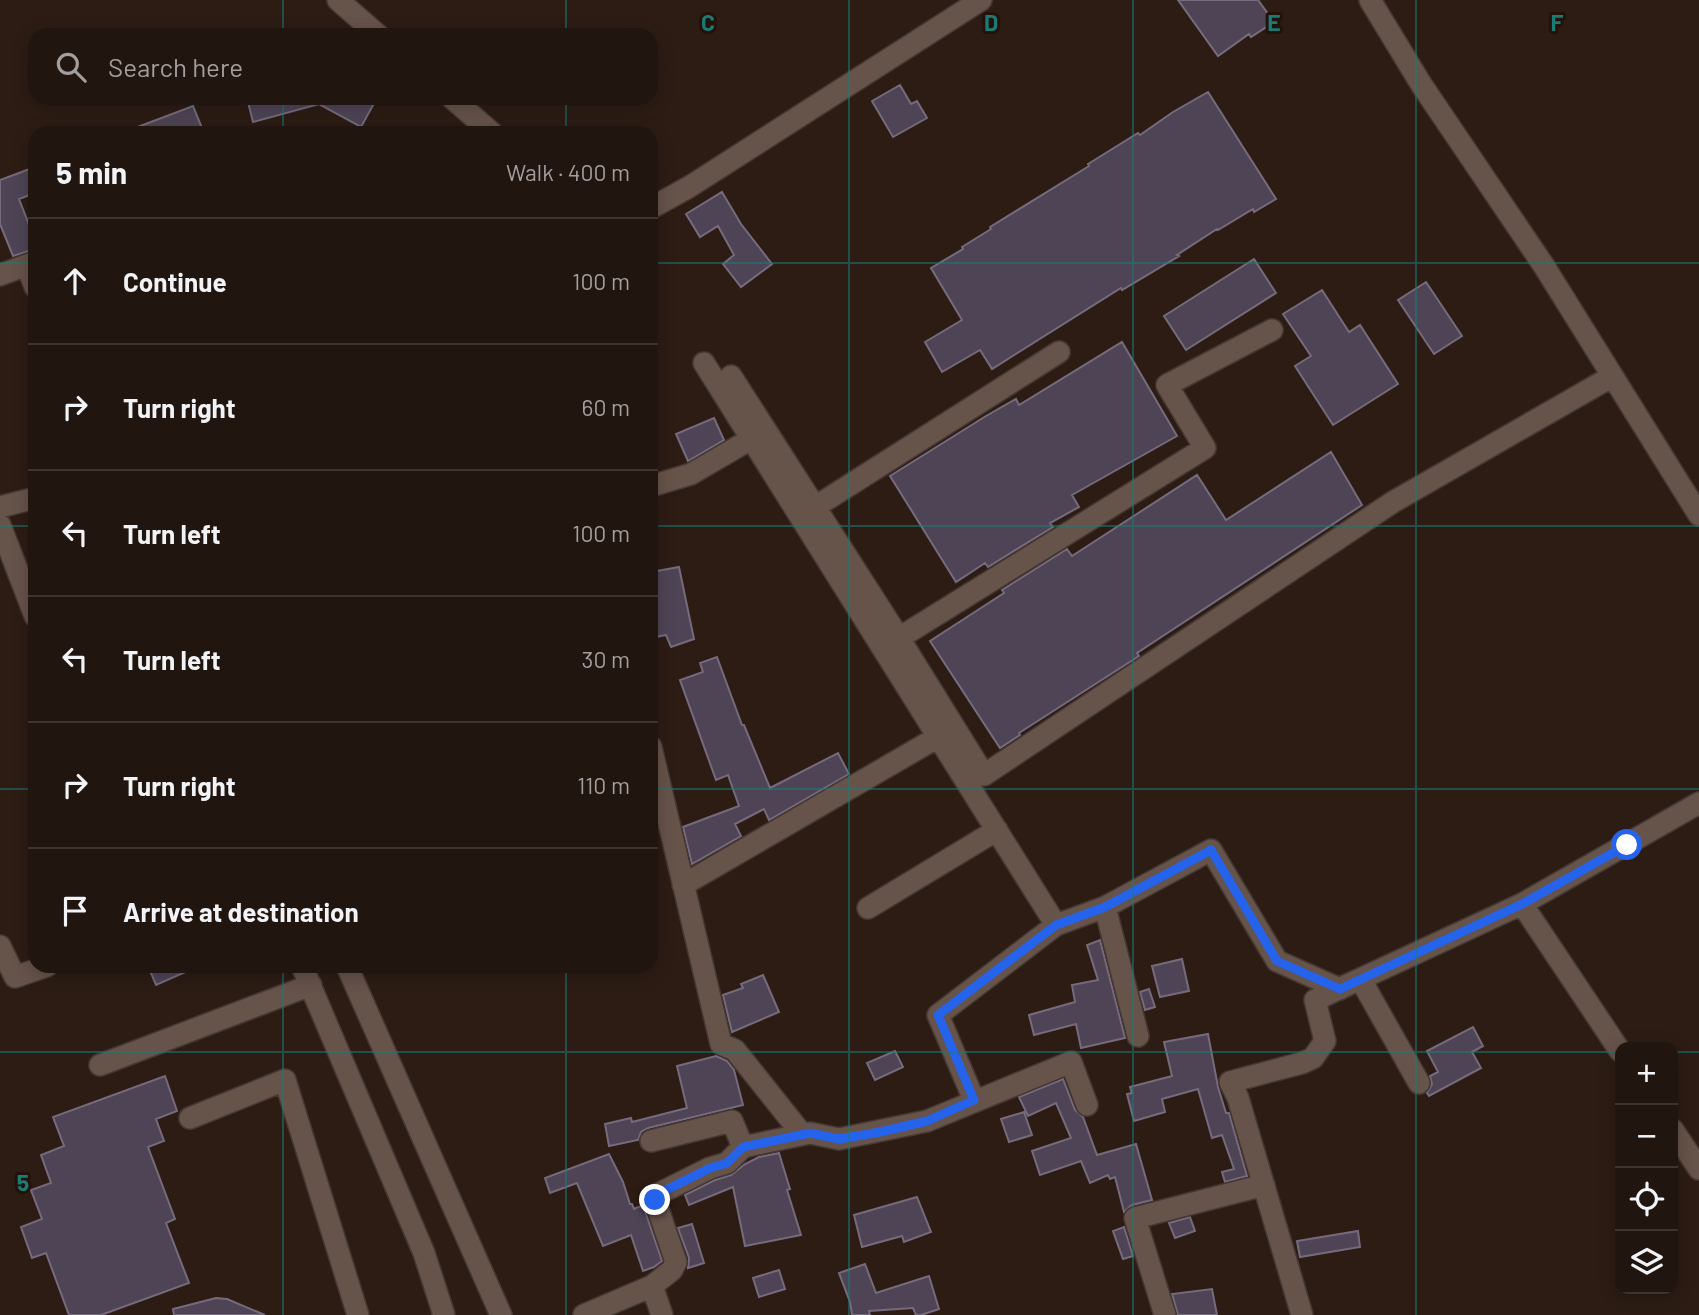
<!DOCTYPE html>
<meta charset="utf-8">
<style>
:root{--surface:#21150f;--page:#2d221d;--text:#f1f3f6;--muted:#a29f9e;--line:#3e342f}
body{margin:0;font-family:Barlow,sans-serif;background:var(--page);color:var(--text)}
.controls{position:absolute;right:21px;bottom:21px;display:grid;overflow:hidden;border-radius:14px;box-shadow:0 4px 18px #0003}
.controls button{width:63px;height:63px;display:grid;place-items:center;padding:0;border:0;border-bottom:2px solid var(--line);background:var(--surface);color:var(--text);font:35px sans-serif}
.stop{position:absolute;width:21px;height:21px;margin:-16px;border:5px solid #2563eb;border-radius:50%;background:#fff}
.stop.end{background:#2563eb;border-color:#fff;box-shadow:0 2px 7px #0008}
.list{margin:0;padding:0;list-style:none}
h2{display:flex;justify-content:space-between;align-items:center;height:91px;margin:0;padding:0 28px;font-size:30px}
h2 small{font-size:23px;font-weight:400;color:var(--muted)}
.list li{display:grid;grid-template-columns:46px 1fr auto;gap:21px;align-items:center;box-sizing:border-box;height:126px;padding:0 28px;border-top:2px solid var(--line)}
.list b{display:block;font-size:26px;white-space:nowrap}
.list em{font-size:23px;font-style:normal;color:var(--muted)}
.icon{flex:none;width:38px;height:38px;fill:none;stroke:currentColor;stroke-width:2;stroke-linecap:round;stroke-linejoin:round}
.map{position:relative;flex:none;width:1699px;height:1315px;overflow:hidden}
.search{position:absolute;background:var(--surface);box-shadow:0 4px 18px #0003;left:28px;top:28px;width:630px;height:77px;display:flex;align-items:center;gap:18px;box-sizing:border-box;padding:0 24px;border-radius:21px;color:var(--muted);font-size:26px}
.panel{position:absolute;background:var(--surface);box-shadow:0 4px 18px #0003;left:28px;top:126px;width:630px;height:847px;border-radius:21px}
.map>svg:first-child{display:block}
.building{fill:#4e4455;stroke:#756b7c;stroke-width:2}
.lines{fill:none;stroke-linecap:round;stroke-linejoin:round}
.minor-casing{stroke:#453733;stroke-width:24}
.minor{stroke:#66534a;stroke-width:21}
.route{stroke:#2563eb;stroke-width:9}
.grid{fill:none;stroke:#1a7c74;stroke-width:2;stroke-opacity:0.55}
.grid-label{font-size:23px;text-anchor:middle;font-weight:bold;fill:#1a7c74;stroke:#22120b;stroke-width:6;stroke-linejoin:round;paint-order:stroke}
</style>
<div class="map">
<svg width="1699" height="1315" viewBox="0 0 1699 1315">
<rect width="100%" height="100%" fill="#2c1c14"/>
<!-- building -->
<path class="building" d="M1178,0H1258L1274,22L1251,37L1249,34L1218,56Z
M900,85L911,104L917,101L927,118L893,137L872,101Z
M1208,92L1276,199L1254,212L1253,209L1218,230L1217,229L1177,255L1179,256L1122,290L1121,288L992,369L980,350L942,372L925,342L962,320L931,268L963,249L962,247L991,229L990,227L1089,166L1088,164L1138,133L1140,135L1173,112Z
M247,98H377L361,127L319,104L253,122Z
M193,106L204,133H127V131Z
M35,167V193L19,199L35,240V249L13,256L0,224V180Z
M722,192L741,224L772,264L741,287L723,264L734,255L718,226L700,237L686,214Z
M1254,259L1276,293L1186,350L1164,316Z
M1426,282L1462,336L1434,354L1398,300Z
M1322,290L1349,332L1360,325L1398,384L1333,425L1295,366L1311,356L1283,314Z
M1122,342L1177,436L1072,495L1079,507L1050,523L1053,527L988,567L985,563L956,582L890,476L986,416L1016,399L1019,405Z
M714,418L724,440L688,461L676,434Z
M1331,452L1362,505L1137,653L1139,656L1019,733L1020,735L1000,748L930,641L1004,593L1002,590L1067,549L1072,556L1197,475L1226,520Z
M679,567L694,639L671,647L666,635L651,638V572Z
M717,657L742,725H744L770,788L838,753L849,774L769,820L764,809L735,824L741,836L692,864L683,827L739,806L728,775L716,780L680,680L703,672L700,663Z
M1100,940L1125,1038L1081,1048L1076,1024L1034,1035L1029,1015L1075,1002L1072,985L1098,980L1087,945Z
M1182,959L1189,991L1160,997L1152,966Z
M148,966H199L156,985Z
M763,975L779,1012L732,1032L723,995L743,988L741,984Z
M1149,989L1155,1007L1145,1010L1140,992Z
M1473,1027L1483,1046L1472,1052L1481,1068L1429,1096L1427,1093L1432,1084L1430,1076L1438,1072L1427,1051Z
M1208,1034L1218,1087L1226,1113H1229L1247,1176L1225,1182L1222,1172L1234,1169L1222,1135L1212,1138L1198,1089L1162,1099L1165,1112L1134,1121L1127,1094L1132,1093L1130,1087L1172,1076L1164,1042Z
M895,1051L903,1067L875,1080L867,1063Z
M716,1056L727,1061L734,1070L743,1105L648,1128L641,1132L638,1140L609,1146L605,1124L631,1118L632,1122L687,1108L677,1066Z
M165,1076L177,1111L156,1119L164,1141L148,1147L175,1219L166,1223L189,1283L101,1315H69L46,1253L32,1258L21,1227L42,1219L31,1190L51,1183L41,1155L64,1146L53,1117Z
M1063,1079L1075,1110L1083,1117L1097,1155L1136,1144L1152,1200L1132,1205L1124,1212L1115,1177L1110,1179L1108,1175L1090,1183L1081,1161L1040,1175L1032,1151L1071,1138L1056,1103L1028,1116L1019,1097Z
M1024,1112L1032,1135L1009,1142L1001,1119Z
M779,1153L790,1189L787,1190L801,1235L745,1246L733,1187L689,1205L685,1195L715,1180L731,1175L745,1164L759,1157Z
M609,1154L623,1182L630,1204H632L634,1209L643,1205L662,1261L654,1267L643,1271L631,1235L603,1246L577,1183L550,1193L545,1178Z
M917,1197L931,1232L904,1242L902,1236L862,1247L854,1215Z
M1190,1217L1195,1231L1175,1238L1169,1223Z
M692,1224L704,1263L688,1268L689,1258L678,1228Z
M1124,1227L1133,1256L1123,1259L1113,1231Z
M1358,1231L1360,1247L1300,1257L1297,1241Z
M865,1264L876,1293L929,1276L939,1309L921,1315H916L913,1308L869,1311L870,1315H852L850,1302L839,1273Z
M779,1270L785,1289L759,1297L753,1278Z
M1212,1289L1217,1315H1178L1172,1294Z
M216,1298L227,1299L265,1315H174L173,1309Z"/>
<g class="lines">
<!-- minor casing -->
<g class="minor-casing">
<path id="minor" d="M338,0L378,35
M1370,0L1421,84L1544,266L1699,515
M452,98L492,133
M651,208L689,187L981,0
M27,265L35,287
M0,275L35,262
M704,363L1056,925
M731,376L899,638L1205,448L1167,385L1272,330
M651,486L691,474L751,439
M0,507L35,498
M815,507L1059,352
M0,525L35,616
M899,638L984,775L1393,502L1611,377
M651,747L721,1044L735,1050L802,1134
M683,885L938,737
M1522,904L1620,1051
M1105,907L1138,1036
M868,908L997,830
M0,946L15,977L47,966
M302,966L424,1253L444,1315
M347,966L501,1315
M1361,980L1419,1083
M100,1065L311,985
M974,1100L938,1015L1056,925L1105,907L1211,850L1277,961L1340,989
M190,1118L285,1080L358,1315
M1673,1130L1699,1169
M651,1141L732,1121L743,1147
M584,1315L652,1286
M662,1315L652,1286L672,1270L676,1262L655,1200L658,1194L710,1168L727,1163L743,1147L810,1133L839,1139L927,1121L1071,1062L1087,1105
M1165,1315L1135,1218L1264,1185
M1302,1315L1238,1098L1230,1082L1302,1063L1313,1058L1325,1041L1315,1000L1522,904L1699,803"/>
</g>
<!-- minor -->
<use href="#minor" class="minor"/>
</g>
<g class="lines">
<!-- route -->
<path class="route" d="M655,1200L658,1194L710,1168L727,1163L743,1147L810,1133L839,1139L880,1132L927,1121L974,1100L938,1015L1056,925L1105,907L1211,850L1277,961L1340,989L1522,904L1627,845"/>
</g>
<!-- grid -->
<path class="grid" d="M283,0V35M566,0V35M849,0V1315M1133,0V1315M1416,0V1315M283,98V133M566,98V133M0,263H35M651,263H1699M0,526H35M651,526H1699M0,789H35M651,789H1699M283,966V1315M566,966V1315M0,1052H1620M1673,1052H1699"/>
<g class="grid-label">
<text x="708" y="31">C</text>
<text x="991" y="31">D</text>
<text x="1274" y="31">E</text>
<text x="1557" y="31">F</text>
<text x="23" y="1191">5</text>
</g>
</svg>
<div class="controls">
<button>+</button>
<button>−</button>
<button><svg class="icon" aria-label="locate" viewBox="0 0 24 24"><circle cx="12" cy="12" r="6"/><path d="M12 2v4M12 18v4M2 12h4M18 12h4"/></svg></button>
<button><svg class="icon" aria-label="layers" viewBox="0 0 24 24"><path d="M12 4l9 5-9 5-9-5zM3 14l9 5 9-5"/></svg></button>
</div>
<div class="stop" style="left:1627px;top:845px"></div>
<div class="stop end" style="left:655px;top:1200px"></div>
<div class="search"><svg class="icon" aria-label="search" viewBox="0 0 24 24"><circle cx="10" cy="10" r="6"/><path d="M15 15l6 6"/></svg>Search here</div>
<section class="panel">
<h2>5 min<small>Walk · 400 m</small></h2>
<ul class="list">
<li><svg class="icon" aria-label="ahead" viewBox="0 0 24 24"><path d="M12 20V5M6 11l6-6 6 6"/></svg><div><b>Continue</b></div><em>100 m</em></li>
<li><svg class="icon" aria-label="right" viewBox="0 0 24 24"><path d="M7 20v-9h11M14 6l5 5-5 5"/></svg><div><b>Turn right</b></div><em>60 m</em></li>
<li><svg class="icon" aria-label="left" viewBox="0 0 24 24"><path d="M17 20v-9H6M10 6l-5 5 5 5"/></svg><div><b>Turn left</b></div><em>100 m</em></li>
<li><svg class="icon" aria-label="left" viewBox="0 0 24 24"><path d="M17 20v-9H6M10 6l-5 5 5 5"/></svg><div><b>Turn left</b></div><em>30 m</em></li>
<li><svg class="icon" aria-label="right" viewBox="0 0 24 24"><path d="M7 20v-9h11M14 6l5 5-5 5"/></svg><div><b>Turn right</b></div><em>110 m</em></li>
<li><svg class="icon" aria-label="arrive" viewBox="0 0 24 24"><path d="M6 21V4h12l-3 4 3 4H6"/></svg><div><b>Arrive at destination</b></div></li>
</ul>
</section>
</div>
